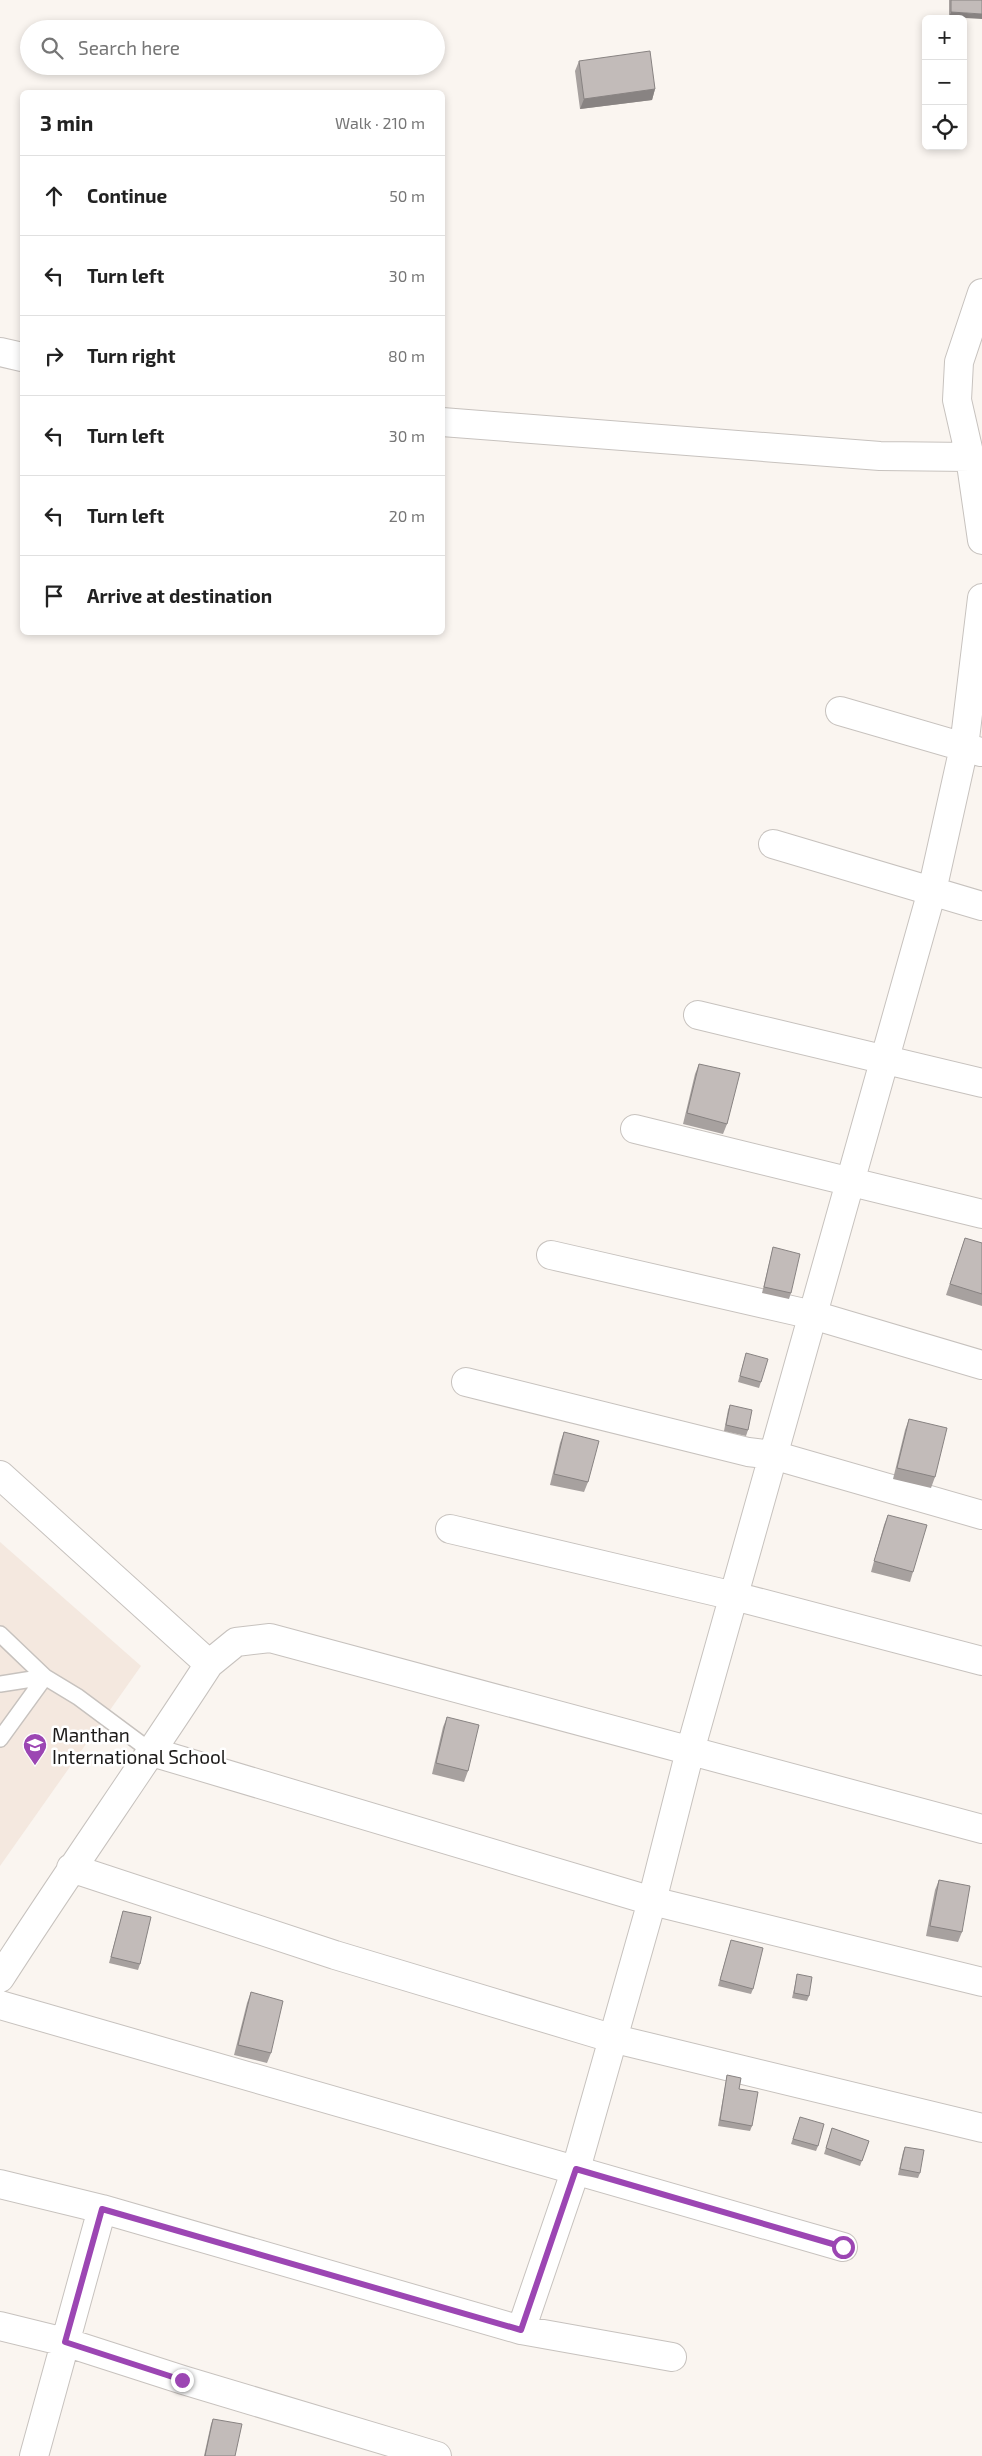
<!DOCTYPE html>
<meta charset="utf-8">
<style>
:root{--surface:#fff;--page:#f2f2f2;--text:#222;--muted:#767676;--line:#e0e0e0}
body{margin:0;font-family:"Exo 2",sans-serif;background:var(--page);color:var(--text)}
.controls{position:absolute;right:15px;top:15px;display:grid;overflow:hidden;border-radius:8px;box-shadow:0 2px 8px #0003}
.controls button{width:45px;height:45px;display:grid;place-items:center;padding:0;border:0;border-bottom:1px solid var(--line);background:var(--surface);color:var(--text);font:25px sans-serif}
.stop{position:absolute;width:15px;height:15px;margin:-11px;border:4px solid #9c46b3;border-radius:50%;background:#fff}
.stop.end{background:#9c46b3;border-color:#fff;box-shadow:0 1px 5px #0008}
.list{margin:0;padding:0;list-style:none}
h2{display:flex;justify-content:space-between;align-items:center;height:65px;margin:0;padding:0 20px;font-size:21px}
h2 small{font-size:16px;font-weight:400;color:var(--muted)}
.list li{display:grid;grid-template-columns:32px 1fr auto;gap:15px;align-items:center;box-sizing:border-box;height:80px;padding:0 20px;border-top:1px solid var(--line)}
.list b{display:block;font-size:19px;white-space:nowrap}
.list em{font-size:16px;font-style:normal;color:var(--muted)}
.icon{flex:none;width:28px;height:28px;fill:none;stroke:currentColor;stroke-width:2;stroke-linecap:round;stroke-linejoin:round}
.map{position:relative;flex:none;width:982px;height:2456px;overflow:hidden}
.search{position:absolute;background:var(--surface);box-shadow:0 2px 8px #0003;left:20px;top:20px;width:425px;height:55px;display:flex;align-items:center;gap:12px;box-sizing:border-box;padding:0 18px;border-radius:28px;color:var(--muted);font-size:19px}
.panel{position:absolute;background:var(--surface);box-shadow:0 2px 8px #0003;left:20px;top:90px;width:425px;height:545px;border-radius:8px}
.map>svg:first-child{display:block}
.built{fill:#f4e8df}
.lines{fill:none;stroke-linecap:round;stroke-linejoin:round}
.lane-casing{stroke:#c7c2be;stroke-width:18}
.street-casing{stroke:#c7c2be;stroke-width:30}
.lane{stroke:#fff;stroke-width:15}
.street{stroke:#fff;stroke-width:28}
.wall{fill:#a7a19f}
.shaded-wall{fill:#888382}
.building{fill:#c2bbb9;stroke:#888382}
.route{stroke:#9c46b3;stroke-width:6}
.labels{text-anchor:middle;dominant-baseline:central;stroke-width:5;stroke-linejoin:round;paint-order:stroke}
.poi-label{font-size:19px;fill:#1d1b1a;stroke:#fff;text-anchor:start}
</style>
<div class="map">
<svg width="982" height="2456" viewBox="0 0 982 2456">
<rect width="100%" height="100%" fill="#faf5f0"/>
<!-- built -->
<path class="built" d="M0,1542L141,1666L0,1866Z"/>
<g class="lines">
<!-- lane casing -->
<g class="lane-casing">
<path id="lane" d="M0,1634L45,1677L78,1697L152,1752
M0,1684L45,1677
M0,1739L45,1677"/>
</g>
<!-- street casing -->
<g class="street-casing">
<path id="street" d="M982,293L959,362L957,400L970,457L982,462
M0,352L22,357
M442,422L880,456L970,457L982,540
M840,711L981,752
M773,844L982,906
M698,1015L982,1083
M635,1129L982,1214
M551,1255L813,1315L982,1365
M466,1382L748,1452L773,1455L982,1515
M0,1475L209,1664C141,1769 68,1872 0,1978
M450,1529L734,1596L982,1661
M209,1664L236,1642L270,1638L982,1829
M152,1752L652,1901L982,1982
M71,1868L335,1955L611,2038L982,2128
M0,2005L843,2247
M0,2184L102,2209L521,2330L576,2169L652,1901L690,1751L932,891L964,747L982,598
M0,2326L65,2342L183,2380L437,2456
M521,2330L672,2357
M34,2456L102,2209"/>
</g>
<!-- lane -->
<use href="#lane" class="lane"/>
<!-- street -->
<use href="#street" class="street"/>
</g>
<!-- wall -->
<path class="wall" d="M949,0H982L949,17Z
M579,61L655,89L652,100L580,109L575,71Z
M699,1064L727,1124L723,1134L683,1124L695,1074Z
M965,1238L982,1243V1306L946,1295Z
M773,1247L791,1293L789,1299L762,1293Z
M746,1353L761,1382L759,1388L738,1382Z
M730,1405L748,1430L746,1436L724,1431L728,1410Z
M909,1419L935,1477L931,1488L893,1479L905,1430Z
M564,1432L588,1482L584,1492L550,1485L560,1443Z
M888,1515L913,1572L910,1582L871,1572L884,1525Z
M447,1717L468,1771L464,1782L432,1774L443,1727Z
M939,1880L962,1932L958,1942L926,1936L935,1890Z
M123,1911L140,1964L138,1970L109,1963Z
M731,1940L753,1989L751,1994L718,1986Z
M797,1974L809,1996L807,2001L792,1998L796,1980Z
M251,1992L271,2053L267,2063L234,2055L247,2003Z
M727,2075L752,2126L750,2131L718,2126L726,2081Z
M800,2117L818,2146L816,2151L791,2144Z
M832,2128L869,2141L860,2166L824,2154Z
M905,2147L920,2173L918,2178L898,2175L903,2152Z
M213,2419L235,2456H204L211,2424Z"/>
<!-- shaded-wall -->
<path class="shaded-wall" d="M951,12L982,14V19L949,17Z
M655,89L652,100L580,109L584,99Z"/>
<!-- building -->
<path class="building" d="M951,0H982V14L951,12Z
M650,51L655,89L584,99L579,61Z
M699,1064L740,1073L727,1124L687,1113Z
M965,1238L982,1243V1294L950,1284Z
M773,1247L800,1254L791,1293L764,1287Z
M746,1353L768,1359L761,1382L740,1376Z
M730,1405L752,1410L748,1430L726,1425Z
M909,1419L947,1428L935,1477L897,1468Z
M564,1432L599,1441L588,1482L554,1474Z
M888,1515L927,1525L913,1572L874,1561Z
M447,1717L479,1725L468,1771L436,1763Z
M939,1880L970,1886L962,1932L930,1926Z
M123,1911L151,1917L140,1964L111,1957Z
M731,1940L763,1948L753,1989L720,1980Z
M797,1974L812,1977L809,1996L794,1993Z
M251,1992L283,2001L271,2053L238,2045Z
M727,2075L741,2078L739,2089L758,2092L752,2126L720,2120Z
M800,2117L824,2124L818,2146L793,2139Z
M832,2128L869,2141L862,2161L826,2148Z
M905,2147L924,2150L920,2173L900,2169Z
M213,2419L242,2424L235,2456H205Z"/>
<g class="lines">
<!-- route -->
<path class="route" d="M182,2380L65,2342L102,2209L521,2330L576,2169L843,2247"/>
</g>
<!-- icons -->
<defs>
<g id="school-pin" transform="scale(1.25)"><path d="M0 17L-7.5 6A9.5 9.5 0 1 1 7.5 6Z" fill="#9c46b3" stroke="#fff"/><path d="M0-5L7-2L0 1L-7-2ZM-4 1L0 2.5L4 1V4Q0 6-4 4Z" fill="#fff"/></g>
</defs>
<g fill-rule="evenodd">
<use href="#school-pin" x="35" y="1745"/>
</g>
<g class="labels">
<!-- poi labels -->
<g class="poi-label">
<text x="52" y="1734">Manthan<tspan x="52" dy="22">International School</tspan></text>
</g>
</g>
</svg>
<div class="controls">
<button>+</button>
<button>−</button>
<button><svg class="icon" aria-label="locate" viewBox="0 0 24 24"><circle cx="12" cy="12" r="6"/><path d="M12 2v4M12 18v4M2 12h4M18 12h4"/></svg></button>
</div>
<div class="stop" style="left:843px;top:2247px"></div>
<div class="stop end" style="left:182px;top:2380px"></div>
<div class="search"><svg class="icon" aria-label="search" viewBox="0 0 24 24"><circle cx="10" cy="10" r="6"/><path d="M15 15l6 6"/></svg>Search here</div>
<section class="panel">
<h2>3 min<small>Walk · 210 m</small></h2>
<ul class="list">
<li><svg class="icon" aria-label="ahead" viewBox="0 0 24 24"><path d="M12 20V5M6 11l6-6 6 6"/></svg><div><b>Continue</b></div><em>50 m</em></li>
<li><svg class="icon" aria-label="left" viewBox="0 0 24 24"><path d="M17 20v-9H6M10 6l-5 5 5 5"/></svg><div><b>Turn left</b></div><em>30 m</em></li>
<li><svg class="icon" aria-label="right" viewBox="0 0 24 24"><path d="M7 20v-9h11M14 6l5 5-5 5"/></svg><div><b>Turn right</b></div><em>80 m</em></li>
<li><svg class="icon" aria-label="left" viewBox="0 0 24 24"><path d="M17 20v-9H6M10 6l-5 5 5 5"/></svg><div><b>Turn left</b></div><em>30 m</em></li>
<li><svg class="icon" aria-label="left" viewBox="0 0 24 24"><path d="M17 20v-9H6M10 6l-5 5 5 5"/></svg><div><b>Turn left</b></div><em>20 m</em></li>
<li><svg class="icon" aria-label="arrive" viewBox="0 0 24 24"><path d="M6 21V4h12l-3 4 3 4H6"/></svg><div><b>Arrive at destination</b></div></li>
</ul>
</section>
</div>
